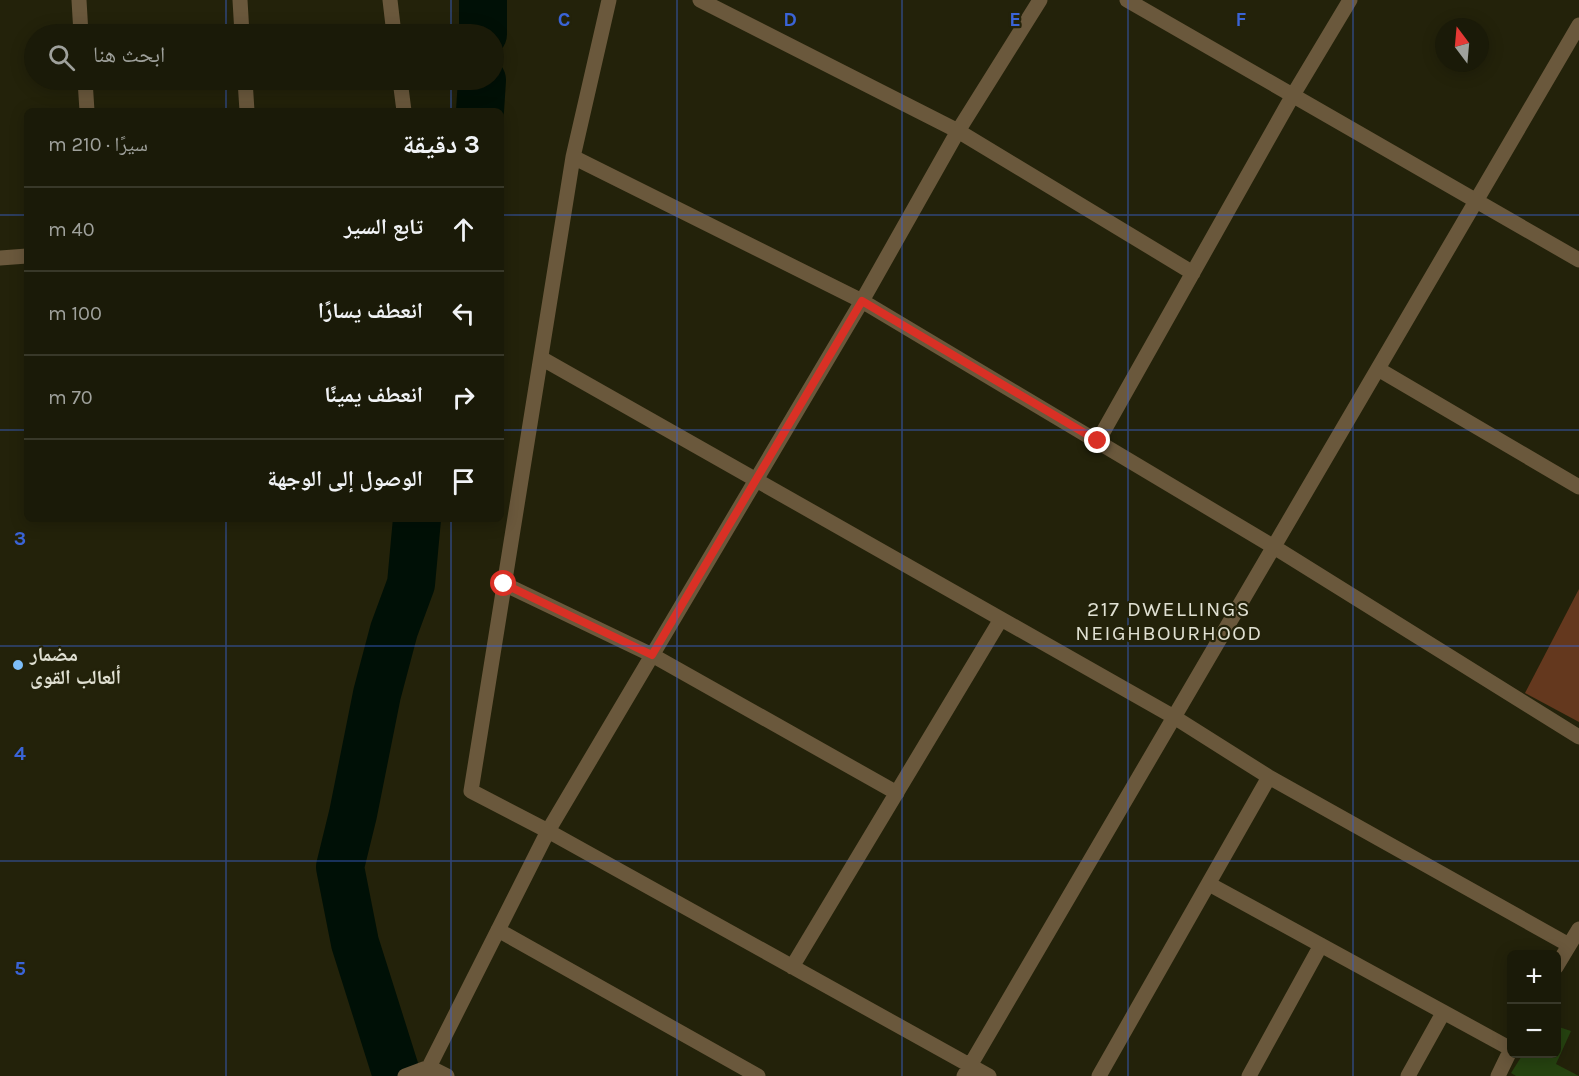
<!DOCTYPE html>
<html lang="ar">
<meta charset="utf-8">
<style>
:root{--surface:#1a1a08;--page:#272716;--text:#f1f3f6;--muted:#9fa19c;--line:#383829}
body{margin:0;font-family:Karla,"Noto Naskh Arabic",sans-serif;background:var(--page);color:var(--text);direction:rtl}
.controls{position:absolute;right:18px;bottom:18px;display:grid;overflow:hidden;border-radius:9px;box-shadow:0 3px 15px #0003}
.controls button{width:54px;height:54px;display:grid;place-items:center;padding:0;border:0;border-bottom:2px solid var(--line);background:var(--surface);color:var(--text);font:30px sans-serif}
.compass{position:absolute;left:1435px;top:18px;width:54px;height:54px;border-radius:50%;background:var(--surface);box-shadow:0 3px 15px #0003;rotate:344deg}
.stop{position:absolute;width:18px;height:18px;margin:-14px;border:4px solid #d93025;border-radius:50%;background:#fff}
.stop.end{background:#d93025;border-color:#fff;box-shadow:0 2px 6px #0008}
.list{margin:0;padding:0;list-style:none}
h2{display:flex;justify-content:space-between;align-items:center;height:78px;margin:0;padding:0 24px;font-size:26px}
h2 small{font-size:20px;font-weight:400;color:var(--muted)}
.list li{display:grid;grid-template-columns:39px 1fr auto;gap:18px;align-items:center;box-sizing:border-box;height:84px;padding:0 24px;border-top:2px solid var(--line)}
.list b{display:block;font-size:22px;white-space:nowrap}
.list em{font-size:20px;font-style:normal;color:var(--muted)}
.icon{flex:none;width:33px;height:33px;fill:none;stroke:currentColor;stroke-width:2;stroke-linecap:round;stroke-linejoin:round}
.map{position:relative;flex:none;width:1579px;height:1076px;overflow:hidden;direction:ltr}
.search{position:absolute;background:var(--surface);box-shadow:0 3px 15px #0003;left:24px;top:24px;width:480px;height:66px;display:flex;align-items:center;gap:15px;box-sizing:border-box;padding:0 21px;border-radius:33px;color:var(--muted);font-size:22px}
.panel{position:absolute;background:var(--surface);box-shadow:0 3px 15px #0003;left:24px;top:108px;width:480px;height:414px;border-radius:9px;direction:rtl}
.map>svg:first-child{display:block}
.green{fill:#64381e}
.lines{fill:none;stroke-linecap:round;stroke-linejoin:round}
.river{stroke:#001006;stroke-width:48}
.building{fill:#264310}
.minor{stroke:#6a583c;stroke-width:15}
.route{stroke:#d93025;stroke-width:8}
.grid{fill:none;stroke:#3a64d7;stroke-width:1.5;stroke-opacity:0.55}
.poi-dot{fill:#7dbef9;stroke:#23220a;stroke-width:2}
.labels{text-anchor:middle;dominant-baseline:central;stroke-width:4.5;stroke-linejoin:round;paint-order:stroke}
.poi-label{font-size:20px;font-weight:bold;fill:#e0e0d2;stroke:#23220a;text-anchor:start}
.neighbourhood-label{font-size:21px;letter-spacing:1.5px;fill:#e0e0d2;stroke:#23220a}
.grid-label{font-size:20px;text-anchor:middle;font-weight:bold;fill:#3a64d7;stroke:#23220a;stroke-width:4.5;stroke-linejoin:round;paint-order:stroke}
</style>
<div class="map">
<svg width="1579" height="1076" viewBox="0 0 1579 1076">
<rect width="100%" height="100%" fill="#23220a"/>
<!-- green -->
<path class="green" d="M1579,589V722L1525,693Z"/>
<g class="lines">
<!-- river -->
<path class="river" d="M483,34V0
M480,111L482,80
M397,1076L355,943L340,867L353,814L377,694L394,630L411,584L417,519"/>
</g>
<!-- building -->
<path class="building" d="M1556,1026L1571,1031L1556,1064L1579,1076H1516L1511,1073L1523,1054H1556Z"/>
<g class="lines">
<!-- minor -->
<path class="minor" d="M79,0L81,34
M240,0L242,34
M390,0L394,34
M609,0L573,157L471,791L548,831L989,1076
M700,0L958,131L1193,273
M1127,0L1579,260
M85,80L87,111
M245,80L247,111
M400,80L404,111
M573,157L862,301L1274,547L1579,737
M0,258L27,256
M541,358L1174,717L1269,777L1569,945
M1378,369L1579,487
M1098,441L1293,95L1350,0
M504,584L652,655L897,793
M1209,884L1511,1049
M498,930L758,1076
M792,967L1001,619
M1556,967L1579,929
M429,1067L447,1076
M405,1076L429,1067L548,831L862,301L958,131L1040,0
M964,1076L1579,25
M1099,1076L1269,777
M1249,1076L1321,945
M1408,1076L1443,1013
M1498,1076L1512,1047"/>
</g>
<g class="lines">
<!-- route -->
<path class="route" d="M504,584L652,655L862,301L1098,441"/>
</g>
<!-- grid -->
<path class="grid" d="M226,0V34M451,0V34M677,0V1076M902,0V1076M1128,0V1076M1353,0V1076M226,80V111M451,80V111M0,215H27M501,215H1579M0,430H27M501,430H1579M226,519V1076M451,519V1076M0,646H1579M0,861H1579"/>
<!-- markers -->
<circle class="poi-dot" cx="18" cy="665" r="6"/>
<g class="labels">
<!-- poi labels -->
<g class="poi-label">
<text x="30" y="654">مضمار<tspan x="30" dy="23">ألعالب القوى</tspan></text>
</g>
<!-- neighbourhood labels -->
<g class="neighbourhood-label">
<text x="1169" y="609">217 DWELLINGS<tspan x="1169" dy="24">NEIGHBOURHOOD</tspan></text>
</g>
</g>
<g class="grid-label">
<text x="564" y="26">C</text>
<text x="790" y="26">D</text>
<text x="1015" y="26">E</text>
<text x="1241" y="26">F</text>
<text x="20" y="545">3</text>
<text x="20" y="760">4</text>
<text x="20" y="975">5</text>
</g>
</svg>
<div class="controls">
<button>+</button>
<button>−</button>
</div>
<svg class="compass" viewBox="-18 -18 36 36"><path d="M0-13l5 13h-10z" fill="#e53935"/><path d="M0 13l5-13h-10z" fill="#9fa19c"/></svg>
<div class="stop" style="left:504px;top:584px"></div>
<div class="stop end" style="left:1098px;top:441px"></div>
<div class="search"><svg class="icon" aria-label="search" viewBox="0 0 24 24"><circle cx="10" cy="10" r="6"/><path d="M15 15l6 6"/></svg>ابحث هنا</div>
<section class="panel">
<h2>3 دقيقة<small>سيرًا · 210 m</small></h2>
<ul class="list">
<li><svg class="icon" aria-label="ahead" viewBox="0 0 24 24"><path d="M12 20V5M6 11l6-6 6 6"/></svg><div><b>تابع السير</b></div><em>40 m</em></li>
<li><svg class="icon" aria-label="left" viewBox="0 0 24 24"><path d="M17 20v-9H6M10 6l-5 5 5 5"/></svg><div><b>انعطف يسارًا</b></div><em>100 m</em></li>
<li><svg class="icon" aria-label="right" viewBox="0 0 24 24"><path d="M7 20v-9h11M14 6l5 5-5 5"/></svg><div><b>انعطف يمينًا</b></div><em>70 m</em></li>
<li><svg class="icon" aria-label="arrive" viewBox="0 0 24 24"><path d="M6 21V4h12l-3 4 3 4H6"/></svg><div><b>الوصول إلى الوجهة</b></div></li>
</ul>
</section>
</div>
